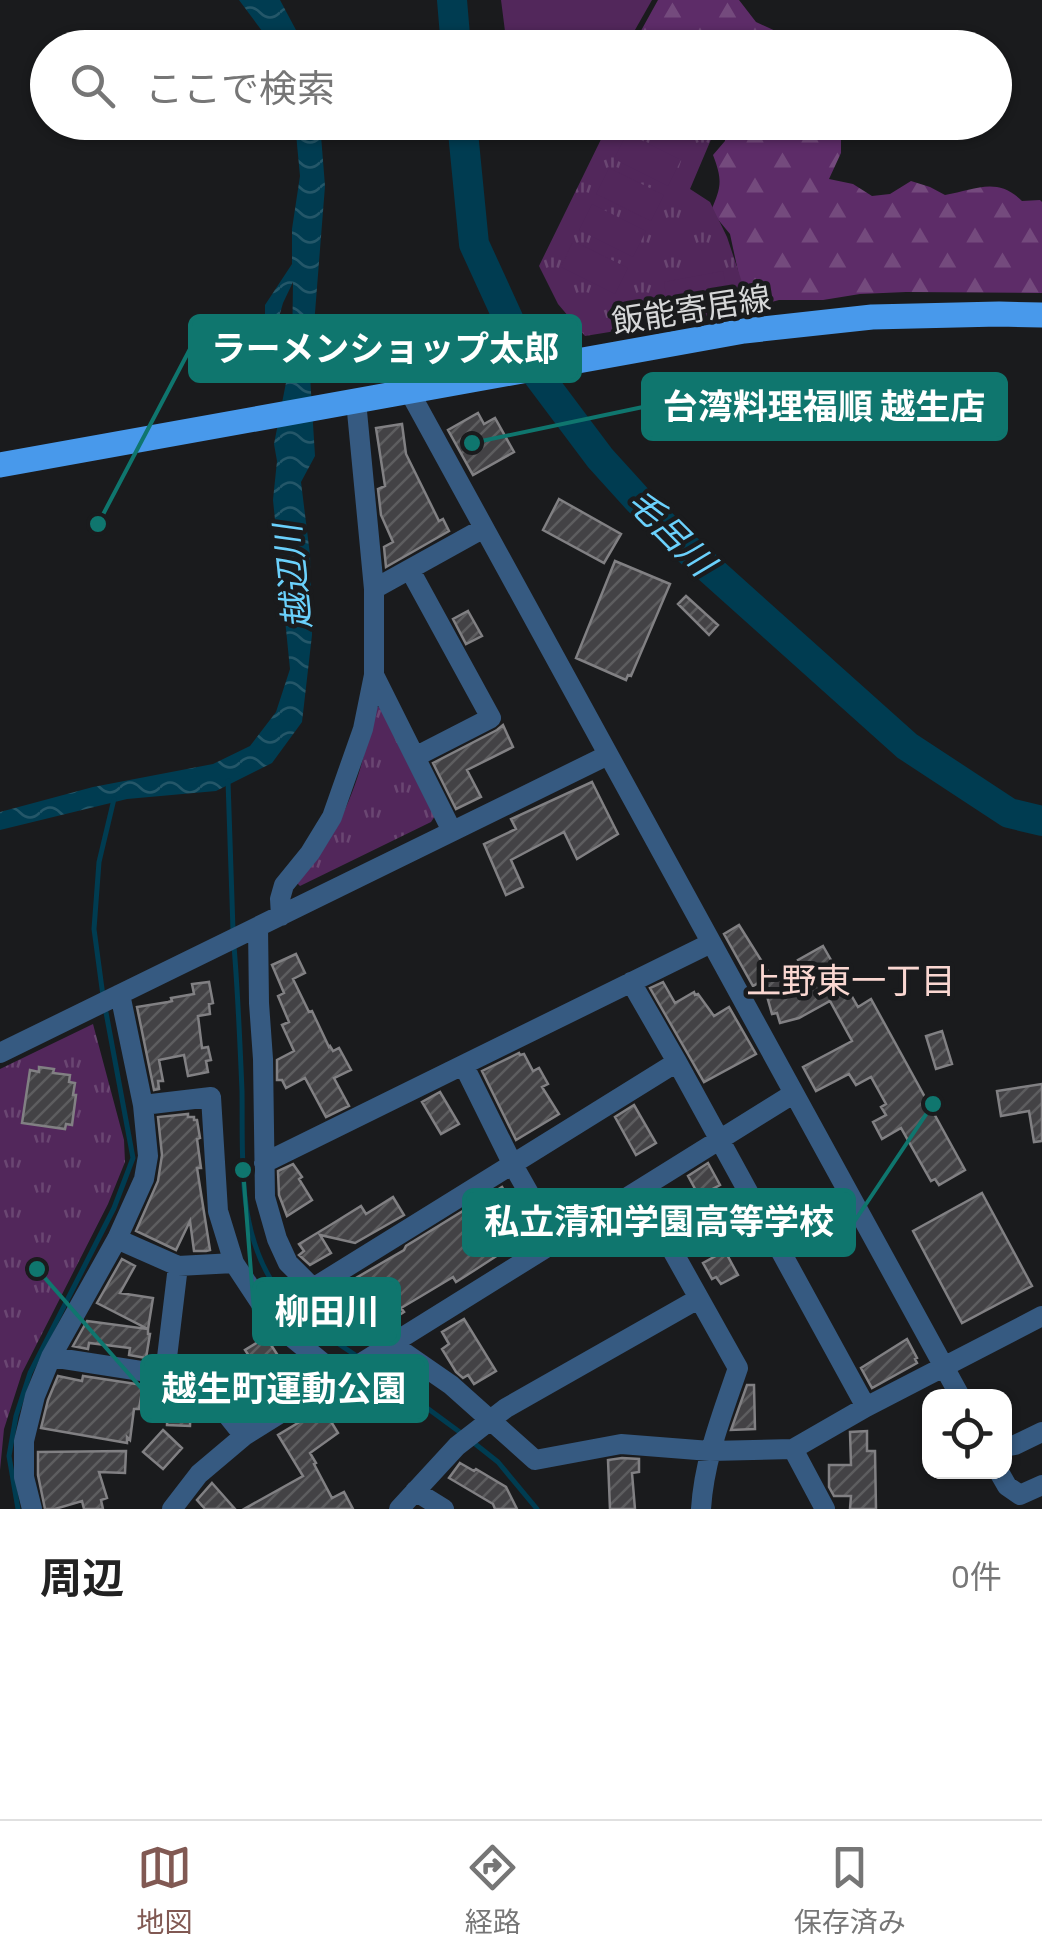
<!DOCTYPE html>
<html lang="ja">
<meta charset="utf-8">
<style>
:root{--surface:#fff;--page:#f2f2f2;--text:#222;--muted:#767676;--line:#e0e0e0;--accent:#815953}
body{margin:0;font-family:"Exo 2","Noto Sans JP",sans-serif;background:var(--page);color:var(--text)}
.controls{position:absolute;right:30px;bottom:30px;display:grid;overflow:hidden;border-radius:20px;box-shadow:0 2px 8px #0004}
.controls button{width:90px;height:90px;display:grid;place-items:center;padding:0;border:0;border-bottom:2px solid var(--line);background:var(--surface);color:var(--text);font:50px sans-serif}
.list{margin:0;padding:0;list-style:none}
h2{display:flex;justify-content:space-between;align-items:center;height:130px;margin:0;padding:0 40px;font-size:42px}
h2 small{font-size:32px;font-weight:400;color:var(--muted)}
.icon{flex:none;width:55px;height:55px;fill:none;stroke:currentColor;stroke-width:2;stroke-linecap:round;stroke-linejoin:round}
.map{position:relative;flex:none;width:1042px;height:1509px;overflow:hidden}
.search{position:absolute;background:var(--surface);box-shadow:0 2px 8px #0004;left:30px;right:30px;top:30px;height:110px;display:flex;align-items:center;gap:25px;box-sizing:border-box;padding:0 35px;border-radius:55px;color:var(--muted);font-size:38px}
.sheet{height:310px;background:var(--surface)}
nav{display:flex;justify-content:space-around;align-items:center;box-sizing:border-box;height:140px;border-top:2px solid var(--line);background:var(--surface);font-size:28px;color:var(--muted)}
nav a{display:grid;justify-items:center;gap:5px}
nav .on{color:var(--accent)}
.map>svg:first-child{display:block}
.forest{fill:url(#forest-firs)}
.park{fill:url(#park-tufts)}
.pitch{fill:#52275b}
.water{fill:url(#water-waves)}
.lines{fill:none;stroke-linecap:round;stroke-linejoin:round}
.stream{stroke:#003c51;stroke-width:5}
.river{stroke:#003c51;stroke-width:30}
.building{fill:url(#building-hatch);stroke:#818083;stroke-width:2.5}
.minor{stroke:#365a81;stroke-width:20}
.major{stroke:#4899eb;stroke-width:25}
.labels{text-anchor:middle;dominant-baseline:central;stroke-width:9;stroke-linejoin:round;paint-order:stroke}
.street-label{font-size:32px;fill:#d6d7d8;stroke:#1a1b1d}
.water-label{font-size:35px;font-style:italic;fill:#6bd1fc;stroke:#1a1b1d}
.neighbourhood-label{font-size:35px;fill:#fad7d1;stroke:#1a1b1d}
.leader{fill:none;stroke:#0f766e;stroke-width:4}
.callout-dot{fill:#0f766e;stroke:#1a1b1d;stroke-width:4}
.callout{fill:#0f766e;stroke:#0f766e;stroke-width:4}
.callout-label{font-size:35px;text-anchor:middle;font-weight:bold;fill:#fff}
</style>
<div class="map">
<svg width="1042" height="1509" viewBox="0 0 1042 1509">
<defs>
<pattern id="forest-firs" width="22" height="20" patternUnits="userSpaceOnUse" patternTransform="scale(2.5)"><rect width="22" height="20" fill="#5d2c68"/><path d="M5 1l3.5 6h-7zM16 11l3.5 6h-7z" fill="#744a7d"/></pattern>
<pattern id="park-tufts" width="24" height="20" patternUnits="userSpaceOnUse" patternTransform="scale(2.5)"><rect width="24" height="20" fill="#52275b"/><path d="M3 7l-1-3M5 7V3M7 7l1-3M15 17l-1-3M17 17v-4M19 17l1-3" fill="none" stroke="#6a4672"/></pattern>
<pattern id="water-waves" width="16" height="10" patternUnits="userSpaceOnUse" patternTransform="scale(2.5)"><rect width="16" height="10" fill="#003c51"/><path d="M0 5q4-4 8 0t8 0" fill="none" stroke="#245769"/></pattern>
<pattern id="building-hatch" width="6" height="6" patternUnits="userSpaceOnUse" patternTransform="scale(2.5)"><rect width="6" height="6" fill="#434245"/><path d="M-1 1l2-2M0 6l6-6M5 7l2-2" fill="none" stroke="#5d5d5f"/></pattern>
</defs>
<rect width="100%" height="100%" fill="#1a1b1d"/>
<!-- forest -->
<path class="forest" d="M658,0H739L756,22L780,33L788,47H632Z
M724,123H816L841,139V153L829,179L853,184L872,196L890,194L911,181L930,187L945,195C975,190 997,176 1022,201L1040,200L1042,202V293L906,292L860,294L823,300H779L764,304L750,301L742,290L730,234L711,211C721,187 723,181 713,155L725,141Z"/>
<!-- park -->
<path class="park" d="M609,123H718L690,189L710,202L727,237L751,309L585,336L558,304L539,266Z
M380,706L435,816L431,822L300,886L296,882C310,863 327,844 338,824C357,787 367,750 373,709Z
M93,1024L124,1140L125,1162L108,1204L22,1373L4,1429L0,1470V1069Z"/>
<!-- pitch -->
<path class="pitch" d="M501,0H652L627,44L620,48L507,47Z
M627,133L681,160L668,186L614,159Z
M609,168L664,195L651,221L596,194Z
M592,204L646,231L633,257L579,230Z
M573,241L628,268L615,294L561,267Z
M723,271L728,299L668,310L664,282Z"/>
<!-- water -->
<path class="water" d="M239,0H280L305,47H274Z
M295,123H320L325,186L310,376L315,456L301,482L310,555L312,635L302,722L272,763L216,791L127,799L0,830V812L93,787L213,764L250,746L276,712L290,669L273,500L277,461L274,444L292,352L293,282L283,303L265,366V305L292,264V229L300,176Z"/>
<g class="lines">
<!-- stream -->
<path class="stream" d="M228,781L233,930
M234,946C238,994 240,1043 242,1091C243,1153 237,1223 270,1278C289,1313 329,1337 361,1359
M103,996L94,929L99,862L114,799
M370,1366L461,1433
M474,1443L498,1462L537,1509
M18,1509L9,1456L16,1416L30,1373L114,1208L133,1158L105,1007"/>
<!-- river -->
<path class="river" d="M452,0L456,48
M462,122L474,244L528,362L600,458L639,501L685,547L907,746L1009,813L1042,821"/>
</g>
<!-- building -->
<path class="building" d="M478,413L484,424L495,418L514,452L473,475L448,430Z
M402,424L406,454L439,521L443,519L449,531L386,567L384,547L393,542L381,515L378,489L385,486L376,428Z
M559,499L621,534L604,563L543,530Z
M615,561L670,584L631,676L628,675L626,680L576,658Z
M686,596L718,625L709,635L678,604Z
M468,611L482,636L466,644L453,619Z
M503,725L513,747L467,770L481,797L456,809L433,763L497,730Z
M592,782L618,834L577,859L564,832L511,860L523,887L506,895L484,844L516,829L511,819Z
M739,925L771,976L753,986L724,934Z
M823,946L858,1007L871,999L965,1170L939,1185L935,1179L931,1181L901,1128L882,1139L873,1122L886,1115L881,1107L886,1104L871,1077L856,1085L849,1074L816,1091L803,1067L852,1041L830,1001L799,1018L780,1023L777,1013L772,1014L763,982L804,971L798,960Z
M296,954L305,973L293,979L309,1012L312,1011L329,1047L330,1046L333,1051L339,1048L351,1070L334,1078L349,1106L326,1117L305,1078L286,1088L282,1080H277V1060L294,1051L282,1025L289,1022L278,996L284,993L272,965Z
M209,982L213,1003L209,1004L210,1014L198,1016L202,1048L208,1047L211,1060L206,1061L208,1072L188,1076L184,1055L159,1060L163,1081H158L159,1089L154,1090L137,1007L168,1002L172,1001L171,998L194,994L192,984Z
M663,982L675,1003L694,992L695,995L698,994L714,1016L729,1007L756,1054L704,1082L650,988Z
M942,1031L952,1064L936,1069L926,1036Z
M519,1053L520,1055L524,1054L533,1071L539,1068L548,1084L542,1087L559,1114L516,1140L482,1071Z
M39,1067L54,1069L53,1073L70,1075L69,1082L75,1083L73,1095H76L72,1125L66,1124L65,1129L22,1123L30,1070L39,1072Z
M1042,1084V1141L1034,1142L1029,1111L1001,1116L997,1091Z
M440,1092L459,1124L441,1134L422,1102Z
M634,1105L656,1143L636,1155L615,1117Z
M188,1114V1117H194V1120H197L200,1138L197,1139L201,1168H197L210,1250L206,1251H194L190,1221L176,1250L136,1231L158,1181L162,1155L158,1117Z
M708,1163L720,1185L699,1196L688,1176Z
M293,1164L302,1177L299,1179L312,1200L287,1216L279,1195L278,1171Z
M502,1187L527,1229L501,1245L504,1251L478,1268L456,1282L453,1277L418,1298L401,1308L404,1312L387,1323L370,1312L360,1296L352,1300L337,1289L404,1250L406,1246Z
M982,1193L1032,1286L962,1323L913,1231Z
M393,1197L404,1215L355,1243L320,1235L331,1253L310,1265L299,1255L304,1251L299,1244L332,1224L361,1206L366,1214Z
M725,1251L738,1275L721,1284L716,1277L712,1279L703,1263Z
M122,1259L135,1266L120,1293L153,1298L148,1329L97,1303Z
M464,1319L496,1371L474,1384L468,1375L463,1378L456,1372L442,1349L449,1344L442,1332Z
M87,1321L148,1329V1334H150L146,1358L129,1355L130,1348L89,1343L88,1349L73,1346Z
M266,1337L282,1362L265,1374L262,1369L259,1371L245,1350Z
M907,1339L917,1358L915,1359L917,1363L872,1388L861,1368Z
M58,1376L82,1381L83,1376L143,1385L139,1409H134L130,1440L127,1437V1443L41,1428L48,1400Z
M747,1385H754L755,1429L731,1430Z
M168,1394H187V1400H191L190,1426L167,1425Z
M313,1414L317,1421L327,1415L338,1433L310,1453L316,1463L314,1464L332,1498L344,1492L353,1509H244L303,1476L278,1435Z
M163,1430L182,1448L163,1469L143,1452Z
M867,1431V1451H875L876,1509H850L851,1496H834L829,1487V1465H851L850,1432Z
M126,1451L125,1473L99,1472L107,1498L101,1500L103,1509H84L82,1501L55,1509H45L38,1475V1452Z
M622,1458L639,1459V1472L632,1473L635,1509H610L608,1460Z
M460,1463L474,1471L476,1469L506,1487L517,1509H495L493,1504L449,1478Z
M212,1483L235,1509H205L197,1500Z"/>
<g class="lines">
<!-- minor -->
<path class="minor" d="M409,391L960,1396
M410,570L491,718L415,757
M374,589L484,528
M374,675L452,831
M281,916L280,899L284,885L310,853L332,817L363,729L374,675V589L356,401
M258,927L259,1003L263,1059L265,1197L277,1239L288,1263L313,1288L334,1304L451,1385L535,1460L621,1444L710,1451L793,1449L866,1407L1042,1316
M631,982L677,1062L866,1407
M0,1053L608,755
M464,1066L513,1165L556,1241
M143,1105L211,1097L218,1211L234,1263L273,1322L339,1376
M264,1163L711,943
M639,1191L738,1368C722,1415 704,1460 701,1509
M117,1239L178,1266L234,1263
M313,1288L677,1062
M51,1357L199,1380L244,1436
M165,1374L178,1266
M1004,1447L1015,1445L1042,1432
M793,1449L825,1509
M999,1472L1007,1486L1020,1495L1042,1485
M415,1491L444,1509
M32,1509L24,1477V1441L35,1396L51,1357L117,1239L144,1179L148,1156L143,1105L120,994
M172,1509L199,1474L244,1436L793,1094
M399,1509L457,1446L506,1408L698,1299"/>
<!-- major -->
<path class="major" d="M0,465L744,331L872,317L999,314L1042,315"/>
</g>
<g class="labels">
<!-- street labels -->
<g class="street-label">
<text transform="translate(691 308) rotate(-9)">飯能寄居線</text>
</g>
<!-- water labels -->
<g class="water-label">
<text transform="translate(672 531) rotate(45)">毛呂川</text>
<text transform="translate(291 577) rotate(-96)">越辺川</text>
</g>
<!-- neighbourhood labels -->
<g class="neighbourhood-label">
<text x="851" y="979">上野東一丁目</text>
</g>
</g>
<!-- callouts -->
<path class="leader" d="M98 524L190 349M472 443L643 407M933 1104L854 1222M243 1170L254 1311M37 1269L142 1389"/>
<g class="callout-dot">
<circle cx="98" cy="524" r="10"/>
<circle cx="472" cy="443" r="10"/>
<circle cx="933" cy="1104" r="10"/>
<circle cx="243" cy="1170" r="10"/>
<circle cx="37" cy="1269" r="10"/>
</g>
<g class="callout">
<rect x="190" y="316" width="390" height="65" rx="10"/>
<rect x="643" y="374" width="363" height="65" rx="10"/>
<rect x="464" y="1190" width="390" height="65" rx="10"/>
<rect x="254" y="1279" width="145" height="65" rx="10"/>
<rect x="142" y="1356" width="285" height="65" rx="10"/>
</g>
<g class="callout-label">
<text x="385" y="361">ラーメンショップ太郎</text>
<text x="824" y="419">台湾料理福順 越生店</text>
<text x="659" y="1234">私立清和学園高等学校</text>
<text x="327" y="1324">柳田川</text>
<text x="284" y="1401">越生町運動公園</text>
</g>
</svg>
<div class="controls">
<button><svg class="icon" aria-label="locate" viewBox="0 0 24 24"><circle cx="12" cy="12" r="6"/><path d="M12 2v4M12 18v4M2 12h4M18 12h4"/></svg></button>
</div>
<div class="search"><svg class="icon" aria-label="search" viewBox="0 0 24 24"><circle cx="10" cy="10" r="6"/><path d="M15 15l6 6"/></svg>ここで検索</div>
</div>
<section class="sheet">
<h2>周辺<small>0件</small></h2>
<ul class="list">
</ul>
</section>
<nav>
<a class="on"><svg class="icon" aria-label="map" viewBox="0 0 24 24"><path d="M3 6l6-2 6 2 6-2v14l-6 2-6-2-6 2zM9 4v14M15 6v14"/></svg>地図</a>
<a><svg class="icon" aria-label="directions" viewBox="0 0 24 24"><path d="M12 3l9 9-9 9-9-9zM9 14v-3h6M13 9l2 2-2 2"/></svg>経路</a>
<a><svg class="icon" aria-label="saved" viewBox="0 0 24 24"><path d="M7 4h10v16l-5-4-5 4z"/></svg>保存済み</a>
</nav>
